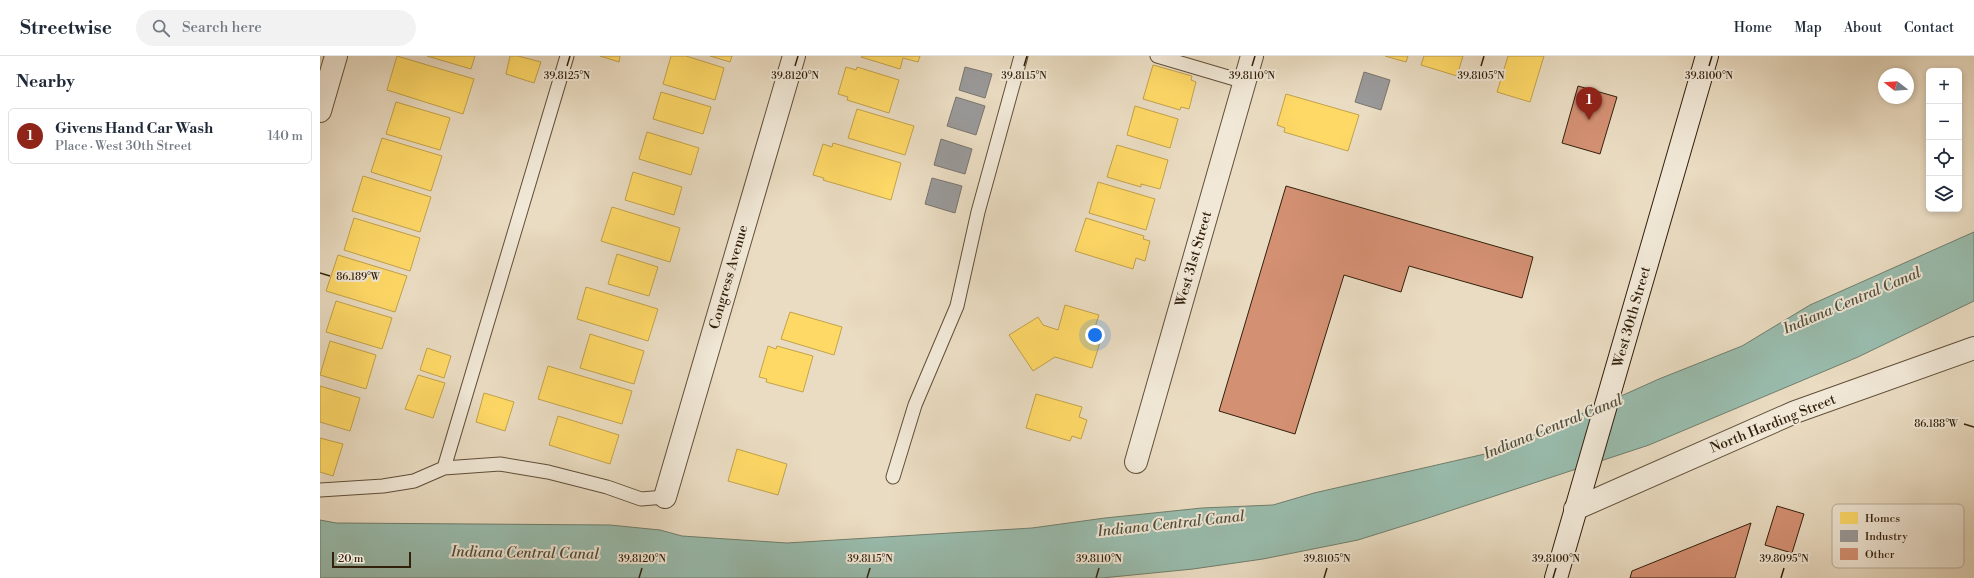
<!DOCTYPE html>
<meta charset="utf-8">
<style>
:root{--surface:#fff;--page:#f2f2f3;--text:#1f2937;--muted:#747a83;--line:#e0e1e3;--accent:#8f2418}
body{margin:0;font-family:"Libre Bodoni",serif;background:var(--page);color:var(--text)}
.controls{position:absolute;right:12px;top:12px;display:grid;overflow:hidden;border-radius:6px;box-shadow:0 2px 6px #0003}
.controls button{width:36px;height:36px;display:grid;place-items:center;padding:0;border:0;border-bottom:1px solid var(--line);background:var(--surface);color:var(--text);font:20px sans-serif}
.compass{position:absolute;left:1558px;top:12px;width:36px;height:36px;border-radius:50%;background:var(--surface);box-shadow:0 2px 6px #0003;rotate:287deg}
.scale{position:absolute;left:12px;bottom:10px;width:79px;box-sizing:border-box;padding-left:4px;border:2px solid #32200b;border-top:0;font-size:11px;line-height:14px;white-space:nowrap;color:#32200b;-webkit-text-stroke:3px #f1e8d7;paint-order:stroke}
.you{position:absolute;left:775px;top:279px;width:14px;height:14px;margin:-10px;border:3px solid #fff;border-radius:50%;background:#1a73e8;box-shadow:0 0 0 6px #1a73e833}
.badge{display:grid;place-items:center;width:26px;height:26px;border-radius:50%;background:var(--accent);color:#fff;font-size:13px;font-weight:700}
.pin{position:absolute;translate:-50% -33px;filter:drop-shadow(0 1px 2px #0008)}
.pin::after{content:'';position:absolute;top:21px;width:14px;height:12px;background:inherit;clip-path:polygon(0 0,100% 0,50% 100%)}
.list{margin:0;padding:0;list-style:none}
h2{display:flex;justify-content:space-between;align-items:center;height:52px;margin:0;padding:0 16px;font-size:17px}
h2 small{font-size:13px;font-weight:400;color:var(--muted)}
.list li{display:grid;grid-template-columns:26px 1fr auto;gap:12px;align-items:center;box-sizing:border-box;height:56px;margin:0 8px 8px;padding:0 8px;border:1px solid var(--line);border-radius:6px}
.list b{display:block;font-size:15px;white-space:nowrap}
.list p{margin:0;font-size:13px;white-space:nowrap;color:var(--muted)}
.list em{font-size:13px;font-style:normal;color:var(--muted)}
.icon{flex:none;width:22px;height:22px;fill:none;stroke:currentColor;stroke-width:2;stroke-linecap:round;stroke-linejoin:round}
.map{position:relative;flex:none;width:1654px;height:522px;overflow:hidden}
header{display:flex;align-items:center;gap:24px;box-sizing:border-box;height:56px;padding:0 20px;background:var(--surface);border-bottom:1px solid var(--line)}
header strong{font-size:19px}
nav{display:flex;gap:22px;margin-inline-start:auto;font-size:14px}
.search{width:280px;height:36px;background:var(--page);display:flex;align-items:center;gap:10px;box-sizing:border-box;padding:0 14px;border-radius:22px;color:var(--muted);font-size:15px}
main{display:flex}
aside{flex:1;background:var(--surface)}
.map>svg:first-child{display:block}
.water{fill:#99bcad;stroke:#707e6c}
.homes{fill:#ffd966;stroke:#c2a24b}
.industry{fill:#999;stroke:#7a756e}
.building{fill:#d49073;stroke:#32200b}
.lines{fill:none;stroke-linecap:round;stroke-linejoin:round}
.service-casing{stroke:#604f39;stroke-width:15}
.minor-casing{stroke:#604f39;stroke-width:24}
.tertiary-casing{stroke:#604f39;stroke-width:24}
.secondary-casing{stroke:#32200b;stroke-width:24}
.service{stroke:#f1e8d7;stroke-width:13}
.minor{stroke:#f1e8d7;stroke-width:22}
.tertiary{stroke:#f1e8d7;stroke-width:22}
.secondary{stroke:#f1e8d7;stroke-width:22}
.ticks{fill:none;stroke:#32200b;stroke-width:1.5}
.labels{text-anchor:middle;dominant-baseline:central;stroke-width:4;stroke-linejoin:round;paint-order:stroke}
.street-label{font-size:14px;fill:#32200b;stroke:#f1e8d7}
.water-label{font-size:15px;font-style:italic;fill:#514f3c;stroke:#f1e8d7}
.key{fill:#f1e8d7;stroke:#b8ac9a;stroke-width:1}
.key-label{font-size:11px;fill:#32200b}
.ticks-label{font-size:10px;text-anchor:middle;fill:#32200b;stroke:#f1e8d7;stroke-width:4;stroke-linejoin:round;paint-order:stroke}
</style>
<header>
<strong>Streetwise</strong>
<div class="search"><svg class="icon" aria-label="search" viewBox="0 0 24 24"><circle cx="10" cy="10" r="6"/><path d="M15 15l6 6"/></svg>Search here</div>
<nav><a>Home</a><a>Map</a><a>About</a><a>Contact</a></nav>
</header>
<main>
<aside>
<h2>Nearby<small></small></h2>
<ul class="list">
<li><span class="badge">1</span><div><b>Givens Hand Car Wash</b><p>Place · West 30th Street</p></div><em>140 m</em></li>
</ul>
</aside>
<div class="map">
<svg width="1654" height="522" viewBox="0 0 1654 522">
<rect width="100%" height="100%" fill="#eadcc2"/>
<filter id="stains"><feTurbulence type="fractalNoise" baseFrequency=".005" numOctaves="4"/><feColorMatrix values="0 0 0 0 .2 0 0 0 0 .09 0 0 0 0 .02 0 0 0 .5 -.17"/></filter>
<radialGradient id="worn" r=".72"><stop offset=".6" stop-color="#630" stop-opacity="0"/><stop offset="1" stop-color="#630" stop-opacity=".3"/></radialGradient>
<!-- water -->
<path class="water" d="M1654,176V245L1538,301L1329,389L1102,464L1038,484L943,503L873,513L782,522H0V464L16,467L290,469L340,474L362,480L467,487L712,472L785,462L882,452L953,449L994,437L1178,395L1339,323L1422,290L1490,249Z"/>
<!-- homes -->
<path class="homes" d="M77,0L154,23L143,58L67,34Z
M107,0H155L151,13Z
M190,0H198L221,6L214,27L186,18Z
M280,0H300L299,6Z
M351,0H366L404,12L395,44L343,28Z
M390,0H412L410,6Z
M542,0H600L598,6L583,2L580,13L541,1Z
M1065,0H1088L1086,6Z
M1104,0H1143L1137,20L1101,9Z
M1188,0H1224L1210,46L1177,36Z
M833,9L872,20L871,24L876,26L869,53L861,51L860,54L823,43Z
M526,11L536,14L537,11L579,24L569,57L527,44L528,41L518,38Z
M341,36L391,51L383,78L333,63Z
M966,38L1039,59L1028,95L964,76L965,72L957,69Z
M76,46L130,62L120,94L66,78Z
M815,50L858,63L850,92L807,79Z
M537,53L594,70L585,99L528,82Z
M327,76L379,92L371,119L319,103Z
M62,82L122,100L111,135L51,116Z
M513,87L581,107L571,144L503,124L504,122L493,119L503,88L512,91Z
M797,89L848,104L840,133L821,128V131L787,121Z
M313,116L362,131L354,159L305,144Z
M43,120L111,141L100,176L32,155Z
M778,126L835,143L826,174L769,157Z
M292,151L360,172L350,206L281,185Z
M34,162L100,182L90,215L24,194Z
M766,162L824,180L823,183L830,185L825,205L816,202L813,213L755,195Z
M297,198L338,211L329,240L288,228Z
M18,199L87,220L75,256L6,235Z
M266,231L338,253L328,285L257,263Z
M16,245L72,262L62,293L6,276Z
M745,249L779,259L773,277L782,280L772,312L735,301L713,315L689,279L718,261L723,269L738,274Z
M470,256L522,271L514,299L461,283Z
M270,278L324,295L314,328L260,312Z
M10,285L56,299L46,333L0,319Z
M448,290L456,293L457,290L493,300L483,336L446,326L447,323L439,321Z
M107,292L131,300L124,322L100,314Z
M228,310L312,335L302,368L218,343Z
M98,319L125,327L113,362L85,353Z
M0,330L40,342L30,375L0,366Z
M164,337L194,346L185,375L156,366Z
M716,338L762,351L759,361L767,364L761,383L752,380L750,385L706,372Z
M238,360L299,379L290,408L229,389Z
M0,382L23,388L13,420L0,416Z
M417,393L467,408L458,439L408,425Z"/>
<!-- industry -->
<path class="industry" d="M645,11L672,18L665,42L639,34Z
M1044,16L1070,24L1061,54L1035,46Z
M636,41L665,50L656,79L627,70Z
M621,83L652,93L645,118L614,109Z
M612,122L642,130L635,157L605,148Z"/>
<!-- building -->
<path class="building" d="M1258,30L1297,41L1280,98L1242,87Z
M966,130L1213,201L1202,242L1089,210L1081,236L1024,219L975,378L899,355Z
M1457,450L1484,458L1472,497L1445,489Z
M1431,467L1415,522H1310L1312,515Z"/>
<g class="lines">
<!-- service casing -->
<g class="service-casing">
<path id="service" d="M837,0L925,26
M124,412L247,0
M573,421L595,349L637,250L658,156L701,0
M0,434L63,430L94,425L124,412L180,408L228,416L287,431L321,443L345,441"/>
</g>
<!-- minor casing -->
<g class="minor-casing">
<path id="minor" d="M0,55L16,0
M816,406L932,0
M345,441L474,0"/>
</g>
<!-- tertiary casing -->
<g class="tertiary-casing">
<path id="tertiary" d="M1255,453L1475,356L1654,292"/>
</g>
<!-- secondary casing -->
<g class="secondary-casing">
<path id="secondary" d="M1236,522L1387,0"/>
</g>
<!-- service -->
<use href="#service" class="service"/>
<!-- minor -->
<use href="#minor" class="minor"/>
<!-- tertiary -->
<use href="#tertiary" class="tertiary"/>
<!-- secondary -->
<use href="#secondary" class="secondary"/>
</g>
<!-- ticks -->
<path class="ticks" d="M247,10L250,0M475,10L478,0M704,10L707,0M932,10L935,0M1161,10L1164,0M1389,10L1392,0M0,217L10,220M1644,368L1654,371M319,522L322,512M547,522L550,512M776,522L779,512M1004,522L1007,512M1233,522L1236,512M1461,522L1464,512"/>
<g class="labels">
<!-- street labels -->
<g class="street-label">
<text transform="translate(874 203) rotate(-74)">West 31st Street</text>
<text transform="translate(409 221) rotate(-74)">Congress Avenue</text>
<text transform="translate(1312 261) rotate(-74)">West 30th Street</text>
<text transform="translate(1453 368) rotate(-22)">North Harding Street</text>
</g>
<!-- water labels -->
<g class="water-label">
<text transform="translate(1532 245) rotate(-23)">Indiana Central Canal</text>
<text transform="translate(1233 371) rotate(-22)">Indiana Central Canal</text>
<text transform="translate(851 468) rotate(-6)">Indiana Central Canal</text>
<text transform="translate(205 497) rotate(1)">Indiana Central Canal</text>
</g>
</g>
<!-- legend -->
<rect x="1512" y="448" width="132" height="64" rx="6" class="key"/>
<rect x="1520" y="456" width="18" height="12" fill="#ffd966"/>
<rect x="1520" y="474" width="18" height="12" fill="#999"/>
<rect x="1520" y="492" width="18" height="12" fill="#d49073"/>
<g class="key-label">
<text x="1545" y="466">Homes</text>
<text x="1545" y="484">Industry</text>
<text x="1545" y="502">Other</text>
</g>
<g class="ticks-label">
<text x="247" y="23">39.8125°N</text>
<text x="475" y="23">39.8120°N</text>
<text x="704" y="23">39.8115°N</text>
<text x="932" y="23">39.8110°N</text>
<text x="1161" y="23">39.8105°N</text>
<text x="1389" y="23">39.8100°N</text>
<text x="38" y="224">86.189°W</text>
<text x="1616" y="371">86.188°W</text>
<text x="322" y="506">39.8120°N</text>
<text x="550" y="506">39.8115°N</text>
<text x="779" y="506">39.8110°N</text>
<text x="1007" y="506">39.8105°N</text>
<text x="1236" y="506">39.8100°N</text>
<text x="1464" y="506">39.8095°N</text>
</g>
<rect width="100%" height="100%" filter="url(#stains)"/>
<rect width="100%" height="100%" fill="url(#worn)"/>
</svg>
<div class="controls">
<button>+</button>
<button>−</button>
<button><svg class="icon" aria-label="locate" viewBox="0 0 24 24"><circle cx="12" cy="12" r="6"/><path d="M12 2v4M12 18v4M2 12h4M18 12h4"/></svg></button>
<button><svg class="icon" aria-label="layers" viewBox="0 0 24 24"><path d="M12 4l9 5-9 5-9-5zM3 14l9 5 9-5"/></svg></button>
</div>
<svg class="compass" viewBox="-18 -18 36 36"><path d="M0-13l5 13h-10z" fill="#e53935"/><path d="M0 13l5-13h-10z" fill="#747a83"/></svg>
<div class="scale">20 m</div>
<div class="you"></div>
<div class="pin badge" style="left:1269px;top:64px">1</div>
</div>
</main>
